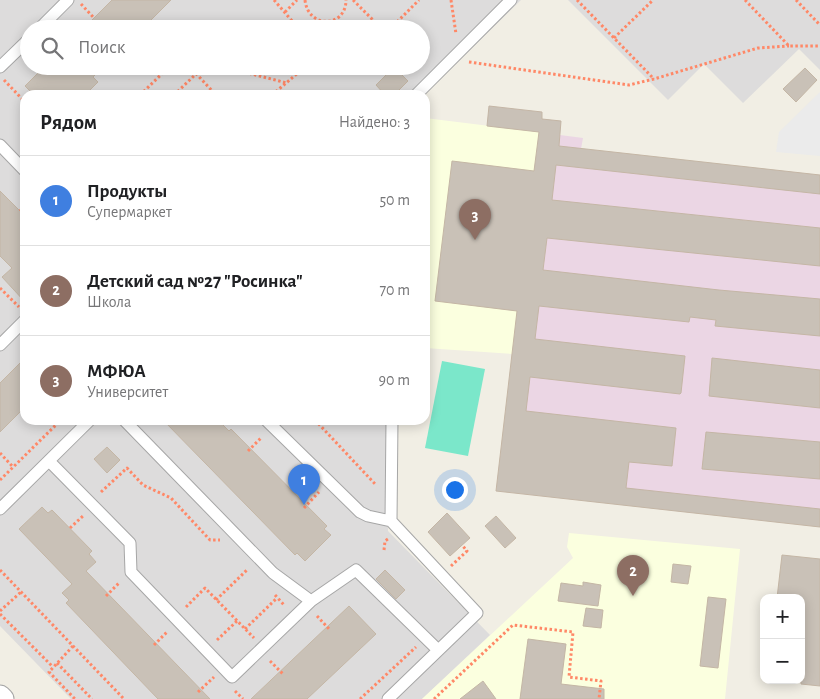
<!DOCTYPE html>
<html lang="ru">
<meta charset="utf-8">
<style>
:root{--surface:#fff;--page:#f2f2f2;--text:#202124;--muted:#757577;--line:#e0e0e0;--accent:#db2777}
body{margin:0;font-family:"Alegreya Sans",sans-serif;background:var(--page);color:var(--text)}
.controls{position:absolute;right:15px;bottom:15px;display:grid;overflow:hidden;border-radius:10px;box-shadow:0 2px 12px #0003}
.controls button{width:45px;height:45px;display:grid;place-items:center;padding:0;border:0;border-bottom:1px solid var(--line);background:var(--surface);color:var(--text);font:25px sans-serif}
.you{position:absolute;left:454px;top:489px;width:18px;height:18px;margin:-12px;border:4px solid #fff;border-radius:50%;background:#1a73e8;box-shadow:0 0 0 8px #1a73e833}
.badge{display:grid;place-items:center;width:32px;height:32px;border-radius:50%;background:var(--accent);color:#fff;font-size:16px;font-weight:700}
.pin{position:absolute;translate:-50% -41px;filter:drop-shadow(0 1px 2px #0008)}
.pin::after{content:'';position:absolute;top:26px;width:18px;height:15px;background:inherit;clip-path:polygon(0 0,100% 0,50% 100%)}
.list{margin:0;padding:0;list-style:none}
h2{display:flex;justify-content:space-between;align-items:center;height:65px;margin:0;padding:0 20px;font-size:21px}
h2 small{font-size:16px;font-weight:400;color:var(--muted)}
.list li{display:grid;grid-template-columns:32px 1fr auto;gap:15px;align-items:center;box-sizing:border-box;height:90px;padding:0 20px;border-top:1px solid var(--line)}
.list b{display:block;font-size:19px;white-space:nowrap}
.list p{margin:0;font-size:16px;white-space:nowrap;color:var(--muted)}
.list em{font-size:16px;font-style:normal;color:var(--muted)}
.icon{flex:none;width:28px;height:28px;fill:none;stroke:currentColor;stroke-width:2;stroke-linecap:round;stroke-linejoin:round}
.map{position:relative;flex:none;width:820px;height:699px;overflow:hidden}
.search{position:absolute;background:var(--surface);box-shadow:0 2px 12px #0003;left:20px;top:20px;width:410px;height:55px;display:flex;align-items:center;gap:12px;box-sizing:border-box;padding:0 18px;border-radius:28px;color:var(--muted);font-size:19px}
.panel{position:absolute;background:var(--surface);box-shadow:0 2px 12px #0003;left:20px;top:90px;width:410px;height:335px;border-radius:15px}
.map>svg:first-child{display:block}
.residential{fill:#dddcdc;fill-rule:evenodd}
.industrial{fill:#ebd6e4}
.education{fill:#fbffdf}
.pitch{fill:#7be7ca}
.parking{fill:#ebebeb}
.building{fill:#c9c1b7;stroke:#c4b6a5}
.lines{fill:none;stroke-linecap:round;stroke-linejoin:round}
.lane-casing{stroke:#a6a6a6;stroke-width:13}
.street-casing{stroke:#a6a6a6;stroke-width:23}
.path{stroke:#ff8867;stroke-width:3;stroke-dasharray:2.5 2.5;stroke-linecap:butt}
.lane{stroke:#fff;stroke-width:11}
.street{stroke:#fff;stroke-width:21}
</style>
<div class="map">
<svg width="820" height="699" viewBox="0 0 820 699">
<rect width="100%" height="100%" fill="#f1eee4"/>
<!-- residential -->
<path class="residential" d="M0,0H521L424,95H25V420H387L388,531L490,635L422,699H71L0,626ZM29,29H421V66H29Z
M568,0H820V70L799,49L743,103L704,64L668,100Z"/>
<!-- industrial -->
<path class="industrial" d="M489,106L542,112V119L561,121L560,135L583,138L581,149L820,175V527L496,491L539,132L487,126Z"/>
<!-- education -->
<path class="education" d="M425,118L539,132L512,354L425,348Z
M569,533L740,549L725,699H422L573,558L567,547Z"/>
<!-- pitch -->
<path class="pitch" d="M442,361L485,369L468,456L425,448Z"/>
<!-- parking -->
<path class="parking" d="M820,92V156L776,152L779,132Z"/>
<!-- building -->
<path class="building" d="M112,0H171L142,29H83Z
M45,66H104L93,77L98,82L85,95H34L25,86Z
M394,67L408,81L394,95H385L376,85Z
M805,68L817,80L796,102L783,89Z
M489,106L542,112V119L561,121L559,146L820,175V194L556,165L552,200L820,228V266L547,238L543,270L719,290L820,299V336L715,326L716,320L690,317L689,322L539,306L535,339L685,356L681,393L680,394L530,377L526,411L676,428L672,466L629,462L626,488L820,509V527L496,491L517,311L435,301L452,161L534,171L539,132L487,126Z
M0,191L25,216V302L2,277L12,268L0,256Z
M25,358V407L0,432V383Z
M712,358L820,370V408L709,396Z
M163,420H218L229,431L231,429L327,526L324,529L331,535L305,561L297,553L295,555Z
M706,432L820,442V479L702,469Z
M107,447L120,460L107,473L94,459Z
M42,507L48,513L52,510L92,551L89,554L96,562L86,571L210,699H158L66,603L69,600L62,593L72,584L19,529Z
M447,513L470,538L450,556L428,532Z
M496,516L516,538L505,548L485,526Z
M782,555L820,559V686L801,684V598H777Z
M673,564L691,566L688,584L671,582Z
M385,570L405,590L396,599L376,579Z
M583,582L601,585L598,606L558,601L561,583L583,586Z
M708,597L726,599L718,668L700,666Z
M349,606L376,634L307,699H251Z
M586,608L603,610L601,628L583,626Z
M528,639L566,644L561,684L604,689V699H520Z
M483,681L496,699H460Z"/>
<g class="lines">
<!-- lane casing -->
<g class="lane-casing">
<path id="lane" d="M39,29L68,0
M0,67L29,39
M416,95L511,0
M0,145L25,171
M0,345L25,320
M124,420L273,573L311,601
M266,420L360,512L368,516L391,521
M49,461L130,543L131,572L232,677L311,601L356,570L438,650
M0,509L90,420
M388,699L477,613L391,521L392,420"/>
</g>
<!-- street casing -->
<g class="street-casing">
<path id="street" d="M0,696L3,699"/>
</g>
<!-- path -->
<path class="path" d="M274,0L299,29
M305,0C308,29 346,28 346,0
M353,0L382,29
M451,0L456,34
M577,0L654,79
M745,0L789,46H820
M796,0L820,25
M81,4L94,18
M285,12L297,0
M334,20L336,29
M390,29L419,0
M614,38L653,0
M469,62L629,85L654,79L758,48L789,46
M189,66L216,95
M220,66L287,83
M4,80L25,102
M140,95L170,66
M174,95L196,74
M272,95L306,66
M20,211L25,206
M0,288L19,307
M315,420L376,485
M248,451L262,437
M0,453L13,467
M0,480L61,420
M101,492L127,468L143,485L171,498L210,540H220
M304,508L319,492
M70,528L84,515
M384,550L385,541L388,539
M451,566L467,551L462,545
M0,570L124,699
M275,595L284,605
M106,596L120,582
M216,600L248,569
M186,607L205,588L254,638
M0,611L21,592
M0,614L53,667
M317,616L330,630
M245,629L277,598
M217,640L237,621
M154,645L167,632
M73,646L49,672L75,699
M270,661L284,675
M57,663L92,699
M235,691L243,699
M198,692L214,677
M360,699L416,647
M434,699L513,625L573,632L569,677L601,681L599,699"/>
<!-- lane -->
<use href="#lane" class="lane"/>
<!-- street -->
<use href="#street" class="street"/>
</g>
</svg>
<div class="controls">
<button>+</button>
<button>−</button>
</div>
<div class="you"></div>
<div class="pin badge" style="left:304px;top:505px;background:#3f7fe0">1</div>
<div class="pin badge" style="left:633px;top:596px;background:#8d6e63">2</div>
<div class="pin badge" style="left:475px;top:240px;background:#8d6e63">3</div>
<div class="search"><svg class="icon" aria-label="search" viewBox="0 0 24 24"><circle cx="10" cy="10" r="6"/><path d="M15 15l6 6"/></svg>Поиск</div>
<section class="panel">
<h2>Рядом<small>Найдено: 3</small></h2>
<ul class="list">
<li><span class="badge" style="background:#3f7fe0">1</span><div><b>Продукты</b><p>Супермаркет</p></div><em>50 m</em></li>
<li><span class="badge" style="background:#8d6e63">2</span><div><b>Детский сад №27 &quot;Росинка&quot;</b><p>Школа</p></div><em>70 m</em></li>
<li><span class="badge" style="background:#8d6e63">3</span><div><b>МФЮА</b><p>Университет</p></div><em>90 m</em></li>
</ul>
</section>
</div>
